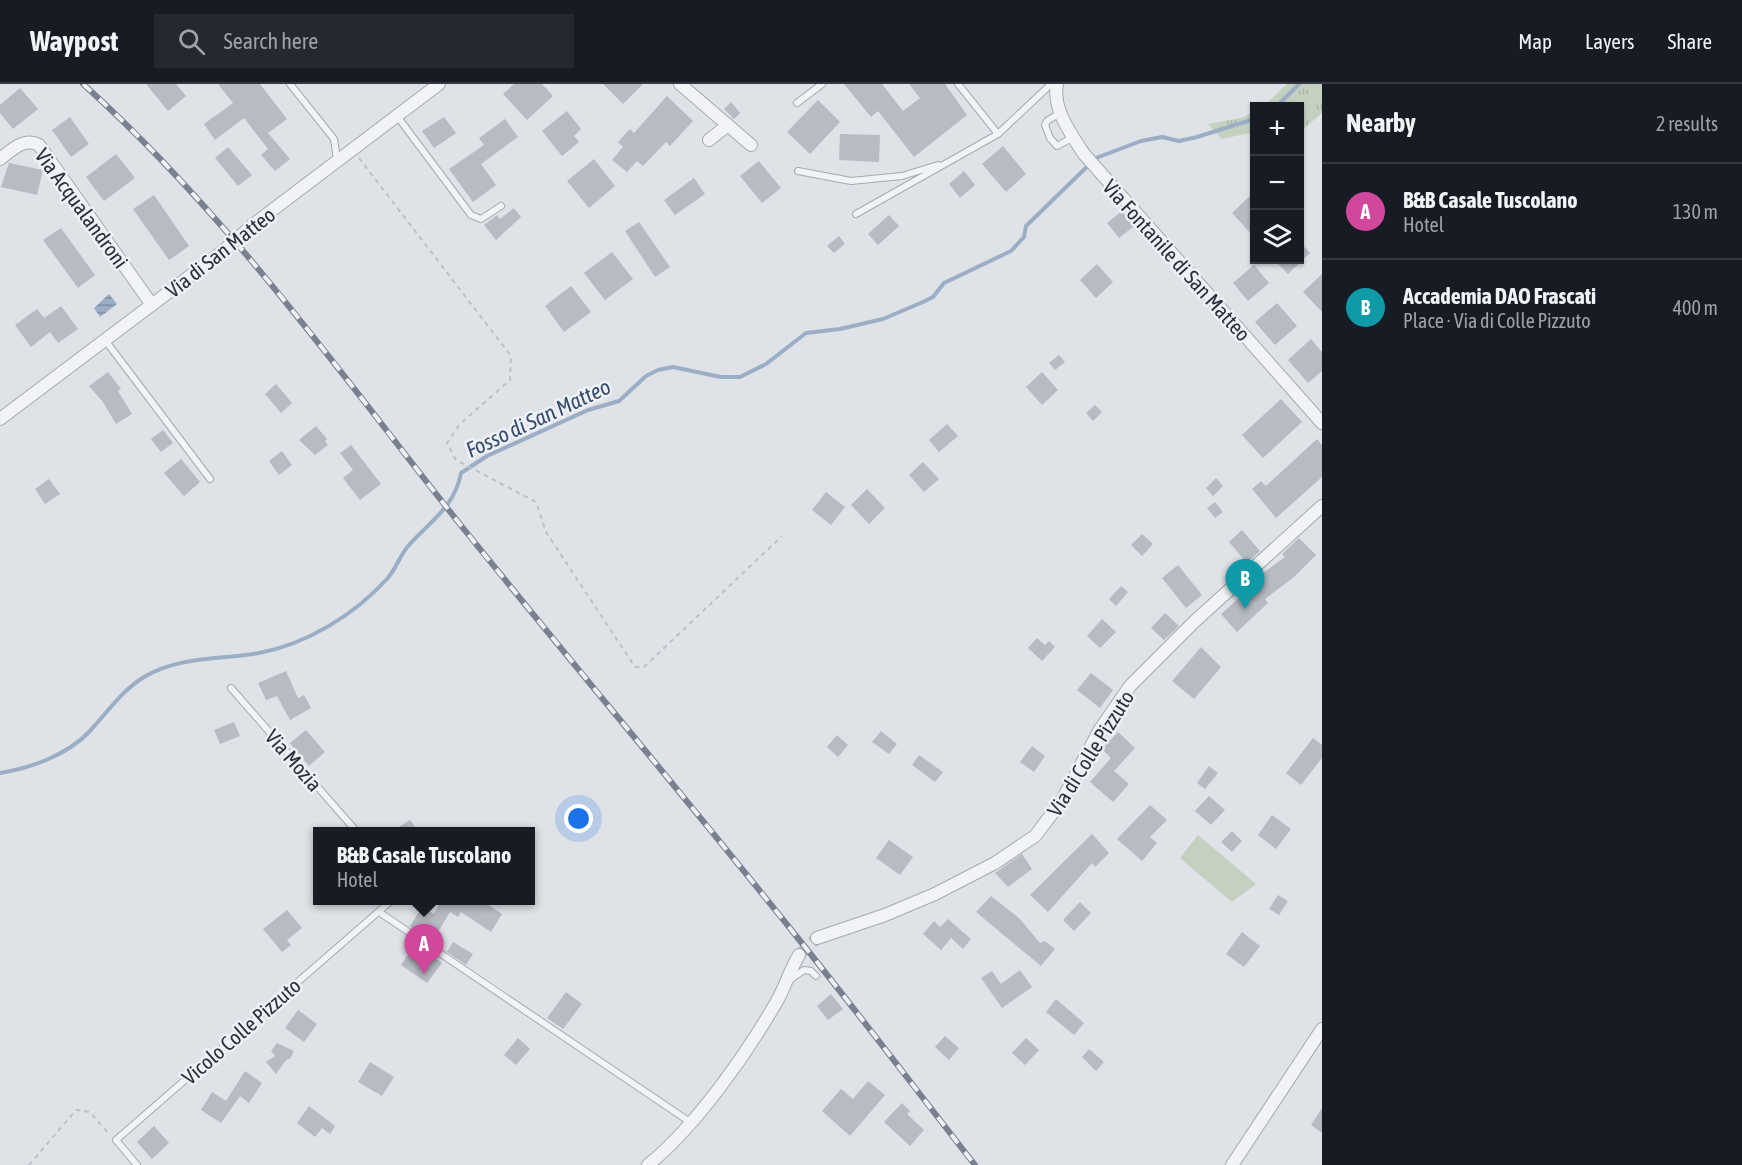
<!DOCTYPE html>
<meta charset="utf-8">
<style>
:root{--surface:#171b24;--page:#242831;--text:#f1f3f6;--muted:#9ea1a6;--line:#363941;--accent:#1a73e8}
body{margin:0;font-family:"Asap Condensed",sans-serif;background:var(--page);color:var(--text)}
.controls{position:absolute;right:18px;top:18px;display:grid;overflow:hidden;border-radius:0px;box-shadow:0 2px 4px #0004}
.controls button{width:54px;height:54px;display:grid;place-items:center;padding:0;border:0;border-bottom:2px solid var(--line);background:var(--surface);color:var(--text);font:30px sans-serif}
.you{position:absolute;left:579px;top:735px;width:21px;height:21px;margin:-15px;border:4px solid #fff;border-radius:50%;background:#1a73e8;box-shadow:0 0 0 9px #1a73e833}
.badge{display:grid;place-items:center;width:39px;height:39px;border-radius:50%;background:var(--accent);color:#fff;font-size:20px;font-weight:700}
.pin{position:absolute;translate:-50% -50px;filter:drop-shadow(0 2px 3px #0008)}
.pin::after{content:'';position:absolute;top:32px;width:21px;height:18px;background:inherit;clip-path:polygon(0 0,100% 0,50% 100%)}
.popup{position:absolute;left:313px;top:743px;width:222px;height:78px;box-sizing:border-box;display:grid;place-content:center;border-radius:0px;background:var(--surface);filter:drop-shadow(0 2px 4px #0005);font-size:20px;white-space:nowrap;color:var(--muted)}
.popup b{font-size:22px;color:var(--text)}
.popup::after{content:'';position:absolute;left:50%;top:100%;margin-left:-12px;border:12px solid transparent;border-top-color:var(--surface)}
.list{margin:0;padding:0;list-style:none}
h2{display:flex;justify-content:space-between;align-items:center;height:78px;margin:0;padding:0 24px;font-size:26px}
h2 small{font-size:20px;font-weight:400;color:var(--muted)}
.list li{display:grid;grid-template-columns:39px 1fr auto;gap:18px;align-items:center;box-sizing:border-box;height:96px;padding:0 24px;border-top:2px solid var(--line)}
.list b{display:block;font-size:22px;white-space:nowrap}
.list p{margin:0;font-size:20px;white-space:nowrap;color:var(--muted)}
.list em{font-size:20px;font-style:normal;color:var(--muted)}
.icon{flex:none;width:33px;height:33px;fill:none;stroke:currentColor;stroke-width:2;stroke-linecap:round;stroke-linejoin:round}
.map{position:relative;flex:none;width:1322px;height:1081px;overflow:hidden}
header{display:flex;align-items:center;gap:36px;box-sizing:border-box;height:84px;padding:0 30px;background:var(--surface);border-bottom:2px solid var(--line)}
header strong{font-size:28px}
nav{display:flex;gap:33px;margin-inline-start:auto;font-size:21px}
.search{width:420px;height:54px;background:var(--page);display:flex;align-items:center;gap:15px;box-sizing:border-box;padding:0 21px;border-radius:0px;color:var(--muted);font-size:22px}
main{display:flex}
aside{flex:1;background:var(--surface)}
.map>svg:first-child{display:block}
.grass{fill:url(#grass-tufts)}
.garden{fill:#c4d1c0}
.water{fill:url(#water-rules)}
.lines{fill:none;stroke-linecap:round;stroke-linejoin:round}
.stream{stroke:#9baec6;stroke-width:4}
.building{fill:#b6bbc4}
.street-tunnel{stroke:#bbbec5;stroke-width:12;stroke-dasharray:12 6;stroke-linecap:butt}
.lane-casing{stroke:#a5a9b1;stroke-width:8}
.street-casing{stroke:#a5a9b1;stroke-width:14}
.path{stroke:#bdc0c6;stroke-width:2;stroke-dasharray:4.5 4.5;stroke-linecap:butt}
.lane{stroke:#f1f3f6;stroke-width:6}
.street{stroke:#f1f3f6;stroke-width:12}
.rail-casing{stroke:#798090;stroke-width:6}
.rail{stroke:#eef1f5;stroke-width:4;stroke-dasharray:11;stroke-linecap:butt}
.street-bridge-casing{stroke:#a5a9b1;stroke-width:14;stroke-linecap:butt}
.street-bridge{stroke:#f1f3f6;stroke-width:12}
.labels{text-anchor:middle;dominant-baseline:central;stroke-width:5;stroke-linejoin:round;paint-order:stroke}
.street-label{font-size:21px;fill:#292f3d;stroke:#eef1f5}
.water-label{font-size:22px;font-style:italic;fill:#354c6f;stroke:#eef1f5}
</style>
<header>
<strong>Waypost</strong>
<div class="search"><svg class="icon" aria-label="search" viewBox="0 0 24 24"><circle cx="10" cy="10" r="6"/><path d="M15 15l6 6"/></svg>Search here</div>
<nav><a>Map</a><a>Layers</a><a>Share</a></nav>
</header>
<main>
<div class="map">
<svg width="1322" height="1081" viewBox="0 0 1322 1081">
<defs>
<pattern id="grass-tufts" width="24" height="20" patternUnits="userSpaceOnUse" patternTransform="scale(1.5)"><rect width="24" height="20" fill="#c4d1c0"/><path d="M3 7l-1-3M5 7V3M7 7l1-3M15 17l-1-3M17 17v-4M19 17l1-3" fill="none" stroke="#a8b4a6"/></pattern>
<pattern id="water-rules" width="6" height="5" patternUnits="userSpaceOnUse" patternTransform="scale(1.5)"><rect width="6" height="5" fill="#9baec6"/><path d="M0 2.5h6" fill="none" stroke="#7e8ea2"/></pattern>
</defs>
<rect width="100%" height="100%" fill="#dfe2e7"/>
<!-- grass -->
<path class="grass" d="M1287,0H1322V29L1300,48V22H1264Z
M1254,28V48L1222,55L1208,40L1241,34Z"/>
<!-- garden -->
<path class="garden" d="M1198,751L1256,800L1232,818L1180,774Z"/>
<!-- water -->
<path class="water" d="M109,210L117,220L100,233L94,224Z"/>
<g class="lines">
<!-- stream -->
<path class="stream" d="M1277,22L1299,0
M0,689C31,684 67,671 89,648C107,629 121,607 144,593C179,572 220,576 259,569C307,560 354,531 387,495C396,485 400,471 409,461C431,437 455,422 461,389L487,372L588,326L619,317L646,292L658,286L673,283L721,293H740L766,280L806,249L840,245L883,235L923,218L933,213L944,199L1011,167L1024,153L1026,142L1096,74L1141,57L1162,53L1179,57L1197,53L1254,35"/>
</g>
<!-- building -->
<path class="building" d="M146,0H176L186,12L168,27Z
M218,0H260L287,35L268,49L290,75L275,87L261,71L268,65L244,34L215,56L204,40L233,19Z
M514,0H542L553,12L527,36L503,10Z
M603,0H643L623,20Z
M844,0H882L903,27L920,14L909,0H945L967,31L914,73L878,27L871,33Z
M20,4L38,25L13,45L0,29V21Z
M667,12L693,37L670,62L666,58L643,82L637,77L627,88L612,76L623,63L618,58L630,45L634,49Z
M818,16L840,38L810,70L787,48Z
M731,18L740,29L734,35L724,25Z
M567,27L581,45L574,52L579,58L562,72L542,47Z
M70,33L89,60L71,73L52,46Z
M444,33L456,49L434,64L422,47Z
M505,35L518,53L481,80L496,101L473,118L449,85L484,61L479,54Z
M840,50L880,51L879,78L839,76Z
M1003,62L1026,90L1006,108L982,80Z
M228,63L252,91L238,102L215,74Z
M116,70L135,94L104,117L86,93Z
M594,75L615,102L589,124L567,97Z
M759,77L781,104L762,119L740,92Z
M9,79L43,86L37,111L1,103Z
M964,87L975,101L960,114L949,100Z
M694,94L705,110L675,131L664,116Z
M1254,108V153L1232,129Z
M154,111L189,162L169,176L133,125Z
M514,124L521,133L496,156L484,141L497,131L500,135Z
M1122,127L1134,142L1119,154L1107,139Z
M889,131L899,142L878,161L868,150Z
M639,138L670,183L655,193L625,147Z
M61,144L95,191L78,204L43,156Z
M839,152L845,160L834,169L827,162Z
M1299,157L1310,169L1288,190L1274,176H1299Z
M612,168L633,195L605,216L584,189Z
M1097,180L1113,198L1096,214L1080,196Z
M1254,181L1269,199L1248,217L1233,199Z
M1322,190V228L1303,208Z
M571,202L591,228L564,248L545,222Z
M1277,219L1297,242L1275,261L1255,238Z
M61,222L78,245L58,259L50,248L31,263L15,241L37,225L44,234Z
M1311,255L1322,268V287L1308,299L1288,276Z
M1059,271L1065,278L1055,286L1049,279Z
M108,288L121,305L118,307L132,330L116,340L103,318L89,302Z
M1042,288L1058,306L1042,321L1026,303Z
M276,300L292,319L281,329L265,310Z
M1281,315L1302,338L1263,374L1242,351Z
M1095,321L1102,328L1093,337L1086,329Z
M947,340L958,352L939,368L929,356Z
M316,342L327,355L325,357L328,361L315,371L299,356Z
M163,346L173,359L161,368L151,355Z
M1317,355L1322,361V393L1276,434L1252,405L1261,397L1266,402Z
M351,361L381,400L360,416L343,394L353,386L340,369Z
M282,367L292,381L279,391L269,377Z
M181,375L200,398L184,412L164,389Z
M923,378L939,395L924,408L909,391Z
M1216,394L1223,402L1213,412L1206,404Z
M49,395L60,410L45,420L35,405Z
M867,405L885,424L869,440L851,421Z
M826,408L845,423L831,441L812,426Z
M1215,418L1223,428L1215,434L1207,424Z
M1242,446L1260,467L1247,479L1229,458Z
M1142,450L1153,460L1142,472L1131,461Z
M1299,454L1316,471L1294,493L1265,515L1268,519L1237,548L1221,530L1265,491L1263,489L1285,473L1282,470Z
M1178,481L1202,511L1186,524L1162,494Z
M1121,502L1128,508L1116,522L1109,515Z
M1165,529L1179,542L1164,556L1151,544Z
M1102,535L1116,548L1100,564L1087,552Z
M1037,554L1045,561L1049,557L1055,563L1042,577L1028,564Z
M1201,563L1221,583L1194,615L1172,597Z
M286,587L298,614L304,611L311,624L290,636L277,612L266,616L258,599Z
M1091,589L1113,606L1100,624L1077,606Z
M234,638L240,652L220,660L214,646Z
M306,646L325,668L309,682L290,659Z
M881,647L897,660L889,670L872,658Z
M1118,648L1135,664L1114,687L1129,700L1113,718L1090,698L1111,674L1102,665Z
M837,651L848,661L838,673L827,663Z
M1313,654L1322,661V674L1301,701L1286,689Z
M1032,662L1045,672L1034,688L1020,678Z
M919,671L943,688L935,698L912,681Z
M1209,682L1218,689L1205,705L1197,699Z
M1209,712L1225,726L1211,741L1195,727Z
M1150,721L1167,736L1150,753L1157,759L1142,777L1117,755Z
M1272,731L1291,745L1276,765L1258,751Z
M410,736L418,747H393Z
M1232,747L1242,757L1232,768L1221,758Z
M1092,750L1109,769L1095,783L1092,779L1048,828L1030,811Z
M889,756L913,773L900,791L876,774Z
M1022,770L1032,785L1008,803L995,789Z
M1278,811L1288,817L1279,831L1269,825Z
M991,812L1019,834L1040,859L1045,857L1055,865L1041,882L976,828Z
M442,816H481L502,830L491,848L461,828L458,833L450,828L433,856L410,842L422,823L434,830Z
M1080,818L1091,829L1074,847L1063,836Z
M287,826L302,844L287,856L291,861L282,868L263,845Z
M948,835L971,855L963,865L951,854L941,866L923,850L934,837L940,843Z
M1242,848L1260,862L1244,883L1226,870Z
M453,858L473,870L466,881L447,868Z
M412,865L429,876L432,872L442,879L427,899L401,881Z
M1020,886L1032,903L1002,924L981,894L992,887L1001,900Z
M566,908L582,920L563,945L547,934Z
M831,910L843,925L828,936L817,922Z
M1056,915L1084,939L1074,951L1046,928Z
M298,926L317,940L304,958L285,944Z
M945,952L959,964L949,976L935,963Z
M518,954L530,965L516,981L504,971Z
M1026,954L1039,966L1025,981L1012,969Z
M277,959L294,967L290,975H287L276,990L266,978L275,972L271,967Z
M1089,965L1104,978L1096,987L1082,973Z
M370,978L394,993L382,1012L358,998Z
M245,987L262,999L249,1019L240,1012L221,1039L201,1026L212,1008L226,1017Z
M868,997L885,1011L850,1052L822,1027L841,1005L853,1015Z
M902,1019L910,1027L907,1030L924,1046L910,1062L884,1038Z
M309,1022L335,1042L330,1050L322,1044L315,1053L297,1039Z
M1322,1024V1049L1311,1041Z
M154,1042L169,1059L152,1075L137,1058Z"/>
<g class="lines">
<!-- street-tunnel -->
<path class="street-tunnel" d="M799,871L817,854"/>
<!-- lane casing -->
<g class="lane-casing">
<path id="lane" d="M290,0L334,55L337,76
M958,0L998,50
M797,19L822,0
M1060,29L1047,37L1045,41L1050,54L1057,62L1074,53
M397,32L471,131L481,135L501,122
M798,87L851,97L902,92L938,81
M856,130L998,50L1051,0
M105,256L210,395
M231,604L357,748
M379,828L690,1038
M791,895L804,886L811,887L816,892
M137,1081L116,1056L392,816"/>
</g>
<!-- street casing -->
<g class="street-casing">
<path id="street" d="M680,0L751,61
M1057,0C1052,25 1071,50 1084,70L1322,339
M709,56L728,41
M0,75C12,66 24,53 39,61L152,221
M254,140L439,0
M0,335L222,168
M817,854L885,831L935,810L995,779L1035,752L1061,718L1099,647L1130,602L1195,537L1322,422
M648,1081C696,1042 746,971 777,917C785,903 790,886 799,871
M1232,1081L1322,945"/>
</g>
<!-- path -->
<path class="path" d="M359,74L511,272L510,296L459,341L447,359L456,376L536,418L546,448L635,583H644L782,452
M29,1081L76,1026L90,1028L110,1051"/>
<!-- lane -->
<use href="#lane" class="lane"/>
<!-- street -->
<use href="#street" class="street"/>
<!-- rail casing -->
<g class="rail-casing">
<path id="rail" d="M83,0C228,130 342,292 463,444C572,579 684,712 793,848C855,925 914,1003 975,1081"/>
</g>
<!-- rail -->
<use href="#rail" class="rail"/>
<!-- street-bridge casing -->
<g class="street-bridge-casing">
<path id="street-bridge" d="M222,168L254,140"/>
</g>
<!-- street-bridge -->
<use href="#street-bridge" class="street-bridge"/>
</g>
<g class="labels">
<!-- street labels -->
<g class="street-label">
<text transform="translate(82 124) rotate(54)">Via Acqualandroni</text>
<text transform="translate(220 168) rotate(-38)">Via di San Matteo</text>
<text transform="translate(1177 176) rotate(48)">Via Fontanile di San Matteo</text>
<text transform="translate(1090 669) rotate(-58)">Via di Colle Pizzuto</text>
<text transform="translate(294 676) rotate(49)">Via Mozia</text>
<text transform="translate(241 947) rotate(-41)">Vicolo Colle Pizzuto</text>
</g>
<!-- water labels -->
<g class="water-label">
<text transform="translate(538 334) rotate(-25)">Fosso di San Matteo</text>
</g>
</g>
</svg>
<div class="controls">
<button>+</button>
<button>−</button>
<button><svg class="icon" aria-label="layers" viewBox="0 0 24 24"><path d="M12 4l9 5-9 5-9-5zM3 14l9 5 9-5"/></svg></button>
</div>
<div class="you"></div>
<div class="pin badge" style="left:424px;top:890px;background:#d1479c">A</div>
<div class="popup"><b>B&amp;B Casale Tuscolano</b>Hotel</div>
<div class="pin badge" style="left:1245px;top:525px;background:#0f9aa8">B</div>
</div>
<aside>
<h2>Nearby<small>2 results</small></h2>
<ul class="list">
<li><span class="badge" style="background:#d1479c">A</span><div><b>B&amp;B Casale Tuscolano</b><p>Hotel</p></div><em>130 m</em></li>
<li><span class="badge" style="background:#0f9aa8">B</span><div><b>Accademia DAO Frascati</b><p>Place · Via di Colle Pizzuto</p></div><em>400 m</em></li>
</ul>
</aside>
</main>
